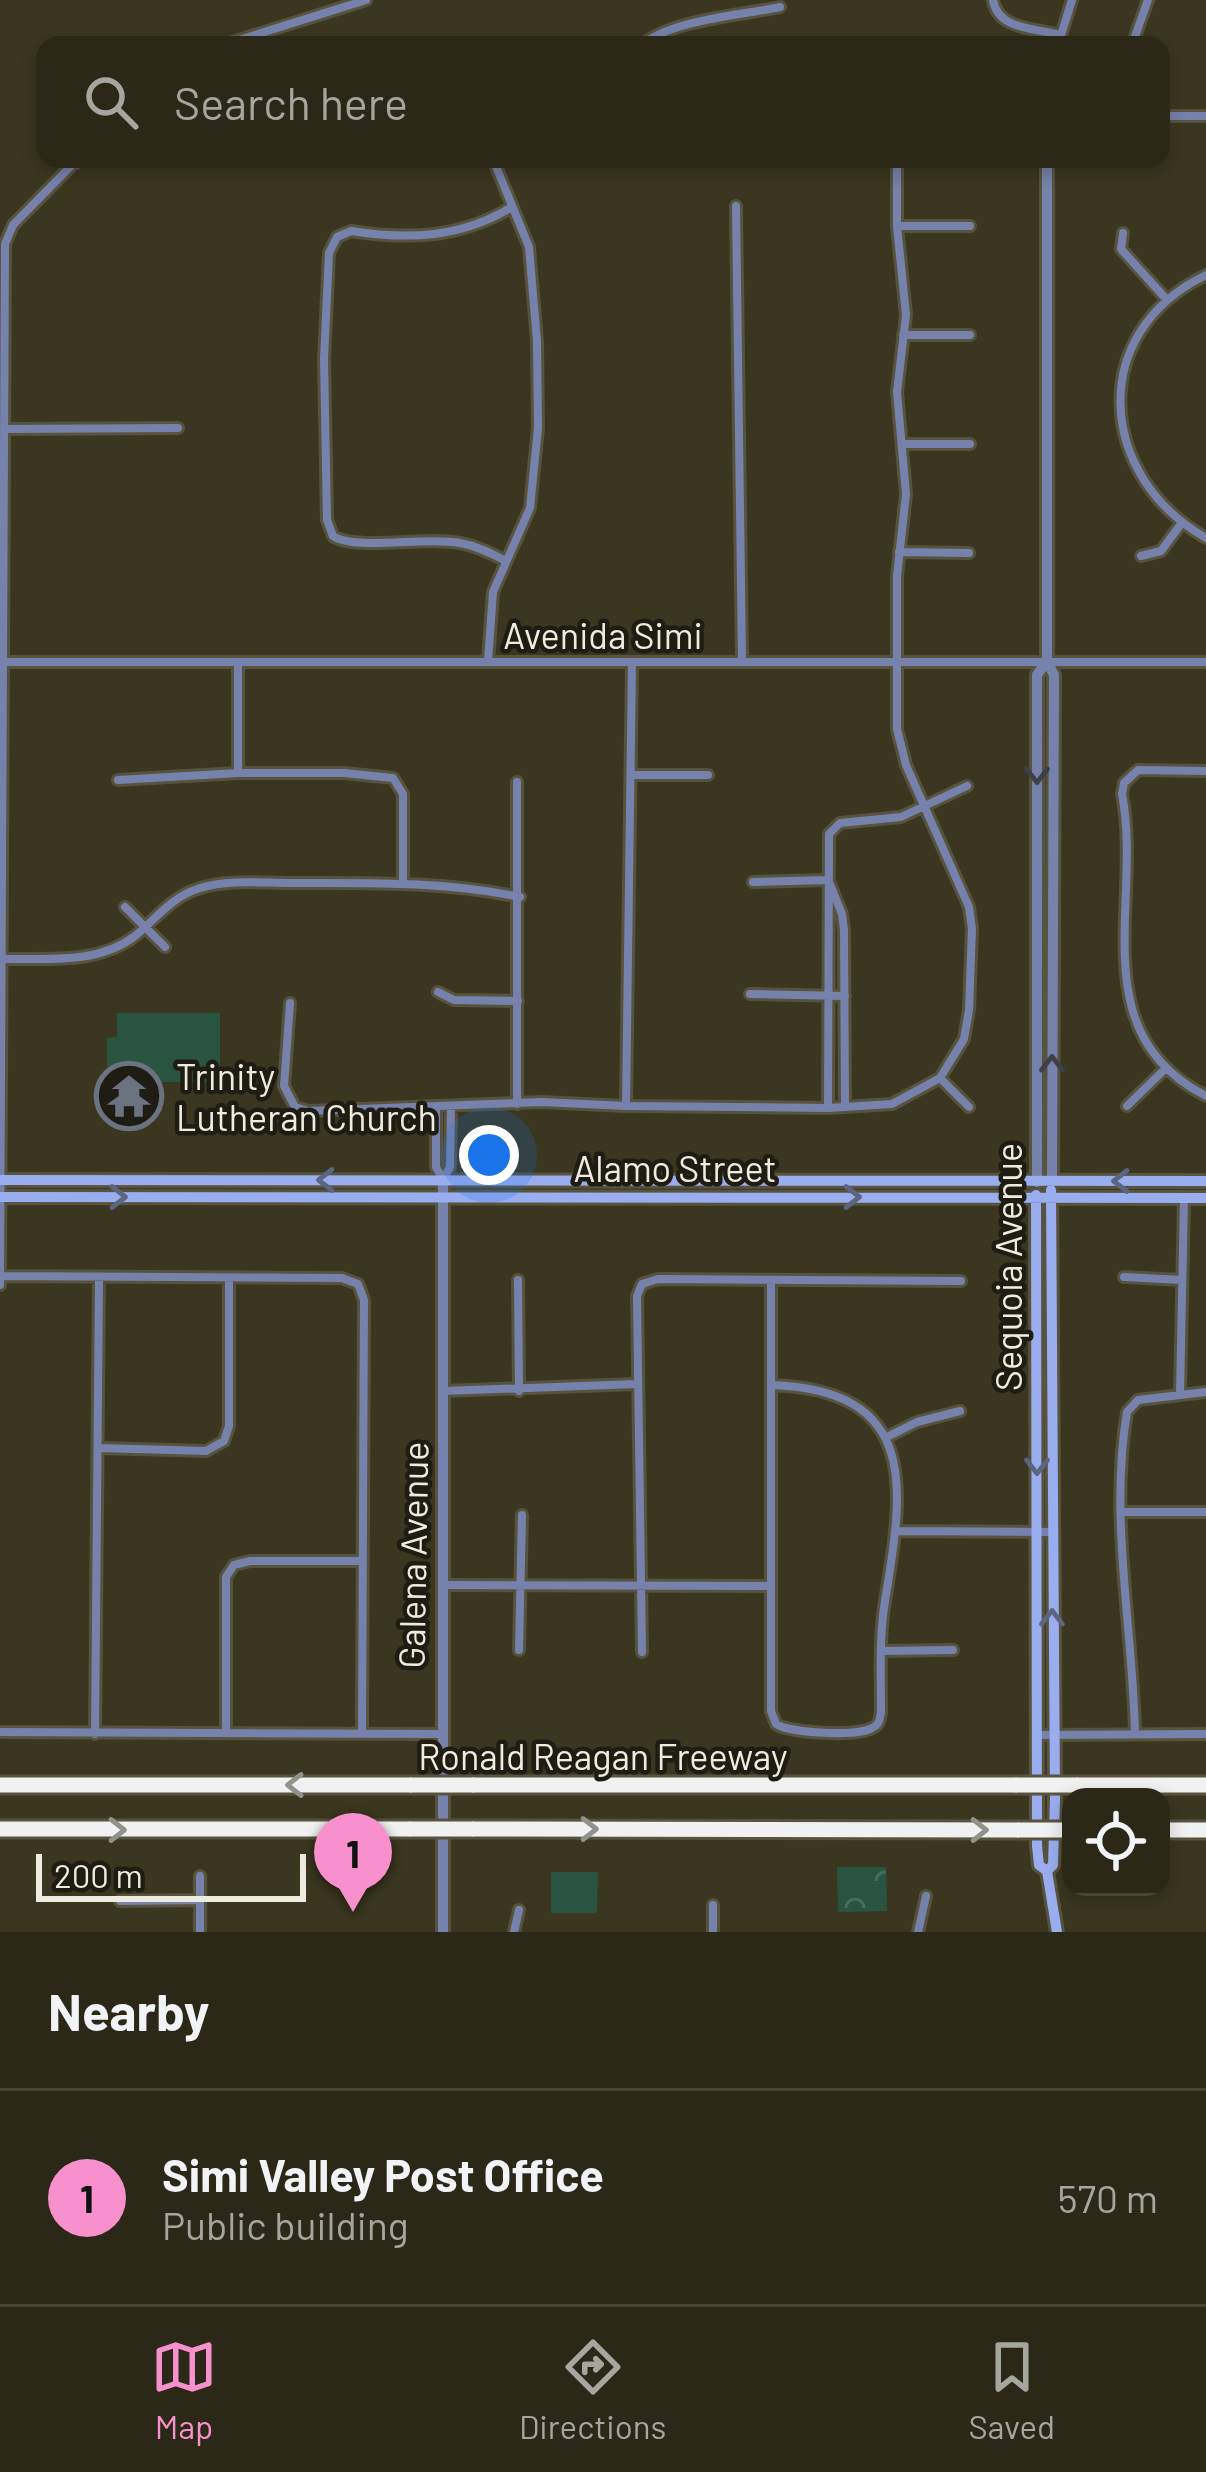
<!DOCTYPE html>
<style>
:root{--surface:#2c2817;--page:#343020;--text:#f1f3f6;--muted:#a6a6a1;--line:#484436;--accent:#f790cd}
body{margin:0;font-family:Barlow,sans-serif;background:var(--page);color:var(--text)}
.controls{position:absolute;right:36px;bottom:36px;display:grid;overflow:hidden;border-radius:24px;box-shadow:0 6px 18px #0003}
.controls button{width:108px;height:108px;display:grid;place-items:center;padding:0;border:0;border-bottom:3px solid var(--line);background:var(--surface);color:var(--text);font:60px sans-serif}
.scale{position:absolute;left:36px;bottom:30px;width:270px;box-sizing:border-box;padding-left:12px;border:6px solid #eeecde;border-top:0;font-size:33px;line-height:42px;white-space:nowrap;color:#eeecde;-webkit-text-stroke:9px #1f1d13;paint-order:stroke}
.you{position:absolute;left:489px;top:1155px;width:42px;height:42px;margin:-30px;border:9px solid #fff;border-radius:50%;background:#1a73e8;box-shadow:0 0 0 18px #1a73e833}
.badge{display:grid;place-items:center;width:78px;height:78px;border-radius:50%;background:var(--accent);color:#111;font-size:39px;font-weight:700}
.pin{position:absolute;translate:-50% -99px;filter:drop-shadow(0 3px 6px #0008)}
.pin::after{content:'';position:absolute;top:63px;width:42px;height:36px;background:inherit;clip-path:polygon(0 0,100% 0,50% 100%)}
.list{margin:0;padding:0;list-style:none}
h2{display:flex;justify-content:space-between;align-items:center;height:156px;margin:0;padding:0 48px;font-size:51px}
h2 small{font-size:39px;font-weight:400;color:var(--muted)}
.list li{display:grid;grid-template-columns:78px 1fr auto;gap:36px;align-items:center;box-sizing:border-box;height:216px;padding:0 48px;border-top:3px solid var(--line)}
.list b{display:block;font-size:45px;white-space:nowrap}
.list p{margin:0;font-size:39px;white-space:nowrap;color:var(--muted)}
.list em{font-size:39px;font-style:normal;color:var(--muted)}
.icon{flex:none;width:66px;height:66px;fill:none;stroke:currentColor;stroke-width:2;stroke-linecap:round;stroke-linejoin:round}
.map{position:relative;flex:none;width:1206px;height:1932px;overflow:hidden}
.search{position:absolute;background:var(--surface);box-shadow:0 6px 18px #0003;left:36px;right:36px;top:36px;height:132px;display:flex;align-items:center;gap:30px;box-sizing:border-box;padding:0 42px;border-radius:24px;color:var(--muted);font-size:45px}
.sheet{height:372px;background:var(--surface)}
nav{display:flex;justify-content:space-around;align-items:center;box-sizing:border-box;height:168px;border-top:3px solid var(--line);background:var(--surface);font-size:33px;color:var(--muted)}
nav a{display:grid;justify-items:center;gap:6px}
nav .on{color:var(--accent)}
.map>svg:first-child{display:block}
.grass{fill:#295442}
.park{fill:url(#park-crowns)}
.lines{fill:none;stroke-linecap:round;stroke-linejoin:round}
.minor-casing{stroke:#57533e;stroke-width:14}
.tertiary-casing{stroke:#57533e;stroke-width:16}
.secondary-casing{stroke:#57533e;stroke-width:16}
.motorway-casing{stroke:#57533e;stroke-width:21}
.minor{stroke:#7682ab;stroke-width:8}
.tertiary{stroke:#7682ab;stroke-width:10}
.secondary{stroke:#99adef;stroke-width:10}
.motorway{stroke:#f1f1f1;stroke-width:15}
.motorway-bridge-casing{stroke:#57533e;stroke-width:21;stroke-linecap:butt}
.motorway-bridge{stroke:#f1f1f1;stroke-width:15}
.oneway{stroke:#3d4048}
.oneway2{stroke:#5c6581}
.oneway3{stroke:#92928d}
.labels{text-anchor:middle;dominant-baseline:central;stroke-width:9;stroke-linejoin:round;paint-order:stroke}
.street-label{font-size:36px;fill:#eeecde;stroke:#1f1d13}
.poi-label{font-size:36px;fill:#eeecde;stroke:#1f1d13;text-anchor:start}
</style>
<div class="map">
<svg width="1206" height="1932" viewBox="0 0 1206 1932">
<defs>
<pattern id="park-crowns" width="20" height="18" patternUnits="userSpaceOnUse" patternTransform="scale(3)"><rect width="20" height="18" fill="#295442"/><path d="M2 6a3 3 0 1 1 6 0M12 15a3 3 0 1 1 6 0" fill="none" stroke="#486d5d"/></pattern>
</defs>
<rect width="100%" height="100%" fill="#3a361f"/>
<!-- grass -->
<path class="grass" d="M117,1013H220V1082H149L148,1066H107V1038L117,1037Z
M551,1872H598L597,1913H551Z"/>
<!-- park -->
<path class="park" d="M837,1867H886L887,1911L838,1912Z"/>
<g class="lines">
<!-- minor casing -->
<g class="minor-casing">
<path id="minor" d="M993,0C998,30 1035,28 1060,35
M223,45L366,0
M642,45C671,20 742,15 780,7
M1058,45L1072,0
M1132,45L1148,0
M1161,116H1206
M736,206L742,661
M897,226H970
M1123,233L1121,249L1167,300
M1206,275C1087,332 1097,476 1206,538
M903,335H970
M4,429L178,428
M902,444H970
M899,552L969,553
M1141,556L1161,551L1181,524
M506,561C491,553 477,546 460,543C428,536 354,551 333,536L327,520L324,359L329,253L337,237L351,231C409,240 461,238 512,207
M488,661L493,592L530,508L538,428L537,341L529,247L493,159
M0,662H1206
M1206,771L1138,770L1124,783L1122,794C1143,901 1081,1032 1206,1096
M238,773V662
M632,775H708
M118,780L238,773H344L393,778L403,794V883
M753,882L828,880
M829,882L842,914L844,930L845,1107
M125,907L165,947
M2,959C47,958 97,965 135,936C157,918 171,897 200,888C229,879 262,883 291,883C368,883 444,881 520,897
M438,992L454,1000L518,1001
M750,994L845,996
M290,1003L284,1086L295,1107L308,1111L542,1102L626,1106L828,1108L892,1104L940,1078L964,1039L969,1010L972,929L969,907L906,765L897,729V576L906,494L897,392L906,315L897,226V159
M940,1078L969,1107
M517,1104V782
M626,1106L632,662
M1127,1106L1166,1068
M436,1107V1167L442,1178
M828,1108L829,834L840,823L901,817L967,786
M443,1180L450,1167L451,1107
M0,1276L342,1278L358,1284L364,1300L362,1733
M1124,1277L1182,1280
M518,1280L519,1391
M771,1280V1711L776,1724C789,1733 857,1737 872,1728C880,1724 879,1721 881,1713C881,1676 879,1637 885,1601C903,1491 922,1390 771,1385
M0,1285L5,244L13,225L72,165L84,159
M443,1391L636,1384
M1180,1394L1184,1198
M885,1438L917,1422L960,1411
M99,1448L206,1451L224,1441L229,1426V1279
M1123,1512H1206
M897,1531L1051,1532
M442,1585L770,1586
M519,1650L522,1515
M881,1651L953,1650
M642,1652L637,1296L642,1284L658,1279L961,1281
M0,1732L440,1734
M226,1733V1577L234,1565L250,1561H363
M95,1734L99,1280
M1135,1734C1133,1628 1109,1518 1127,1412L1138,1400L1206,1392
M1037,1735L1206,1734
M200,1876V1932
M120,1901L200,1900
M514,1932L519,1910
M713,1932V1905
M918,1932L926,1896"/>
</g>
<!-- tertiary casing -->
<g class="tertiary-casing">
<path id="tertiary" d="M1047,159V661L1054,675L1052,1181
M1037,1182V675L1047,661
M443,1932V1180"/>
</g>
<!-- secondary casing -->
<g class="secondary-casing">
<path id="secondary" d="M0,1180L1206,1181
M1051,1190L1055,1798L1053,1865L1047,1871L1057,1932
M1036,1195L1037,1846L1039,1865L1047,1871
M0,1197L1206,1198"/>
</g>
<!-- motorway casing -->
<g class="motorway-casing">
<path id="motorway" d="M0,1785H412
M472,1785H1017
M1076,1785H1206
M0,1829H411
M472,1829L1019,1830
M1161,1830H1206"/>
</g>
<!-- minor -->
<use href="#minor" class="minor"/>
<!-- tertiary -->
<use href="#tertiary" class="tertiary"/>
<!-- secondary -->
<use href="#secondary" class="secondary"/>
<!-- motorway -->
<use href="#motorway" class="motorway"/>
<!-- motorway-bridge casing -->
<g class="motorway-bridge-casing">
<path id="motorway-bridge" d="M412,1785H472
M1017,1785H1076
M411,1829H472
M1019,1830H1071"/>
</g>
<!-- motorway-bridge -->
<use href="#motorway-bridge" class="motorway-bridge"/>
</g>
<!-- one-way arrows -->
<defs><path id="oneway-chevron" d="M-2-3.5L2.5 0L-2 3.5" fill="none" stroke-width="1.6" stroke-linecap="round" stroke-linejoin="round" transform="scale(3)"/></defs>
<g class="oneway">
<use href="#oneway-chevron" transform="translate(1037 775) rotate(90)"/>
<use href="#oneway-chevron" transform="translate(1052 1064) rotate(-90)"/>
</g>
<g class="oneway2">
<use href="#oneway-chevron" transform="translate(326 1180) rotate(180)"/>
<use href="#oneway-chevron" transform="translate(1121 1181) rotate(180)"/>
<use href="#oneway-chevron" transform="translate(118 1197)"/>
<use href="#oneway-chevron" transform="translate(852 1197)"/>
<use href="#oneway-chevron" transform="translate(1037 1466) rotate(90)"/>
<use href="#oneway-chevron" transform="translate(1052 1618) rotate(-90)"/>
</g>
<g class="oneway3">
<use href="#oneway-chevron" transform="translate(295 1785) rotate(180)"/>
<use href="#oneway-chevron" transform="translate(589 1829)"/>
<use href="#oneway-chevron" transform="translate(117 1830)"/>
<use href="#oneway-chevron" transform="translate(979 1830)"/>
</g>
<!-- icons -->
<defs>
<g id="temple-ring" transform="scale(3.45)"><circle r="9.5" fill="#1f1d13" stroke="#6b7280" stroke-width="1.5"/><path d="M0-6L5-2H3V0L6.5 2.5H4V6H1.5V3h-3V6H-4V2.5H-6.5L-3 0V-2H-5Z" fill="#6b7280"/></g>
</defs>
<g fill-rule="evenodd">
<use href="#temple-ring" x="129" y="1096"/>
</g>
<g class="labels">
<!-- street labels -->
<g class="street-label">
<text x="603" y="634">Avenida Simi</text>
<text x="675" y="1167">Alamo Street</text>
<text transform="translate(1007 1267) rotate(-90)">Sequoia Avenue</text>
<text transform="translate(412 1555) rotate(-89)">Galena Avenue</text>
<text x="603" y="1755">Ronald Reagan Freeway</text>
</g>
<!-- poi labels -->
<g class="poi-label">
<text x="176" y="1075">Trinity<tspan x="176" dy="41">Lutheran Church</tspan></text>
</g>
</g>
</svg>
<div class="controls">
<button><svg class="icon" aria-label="locate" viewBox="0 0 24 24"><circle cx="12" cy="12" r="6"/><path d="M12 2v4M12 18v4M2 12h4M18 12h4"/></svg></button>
</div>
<div class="scale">200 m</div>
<div class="you"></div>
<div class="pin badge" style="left:353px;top:1912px">1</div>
<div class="search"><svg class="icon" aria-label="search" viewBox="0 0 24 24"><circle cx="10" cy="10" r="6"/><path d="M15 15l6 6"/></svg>Search here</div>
</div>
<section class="sheet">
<h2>Nearby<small></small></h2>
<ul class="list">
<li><span class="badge">1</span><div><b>Simi Valley Post Office</b><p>Public building</p></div><em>570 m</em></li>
</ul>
</section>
<nav>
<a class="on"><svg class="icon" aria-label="map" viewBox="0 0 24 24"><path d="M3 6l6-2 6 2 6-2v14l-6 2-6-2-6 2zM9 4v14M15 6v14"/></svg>Map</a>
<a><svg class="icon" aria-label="directions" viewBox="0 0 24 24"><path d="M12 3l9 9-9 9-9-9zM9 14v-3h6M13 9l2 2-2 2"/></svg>Directions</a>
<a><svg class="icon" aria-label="saved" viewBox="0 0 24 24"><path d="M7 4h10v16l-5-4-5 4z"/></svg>Saved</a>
</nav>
